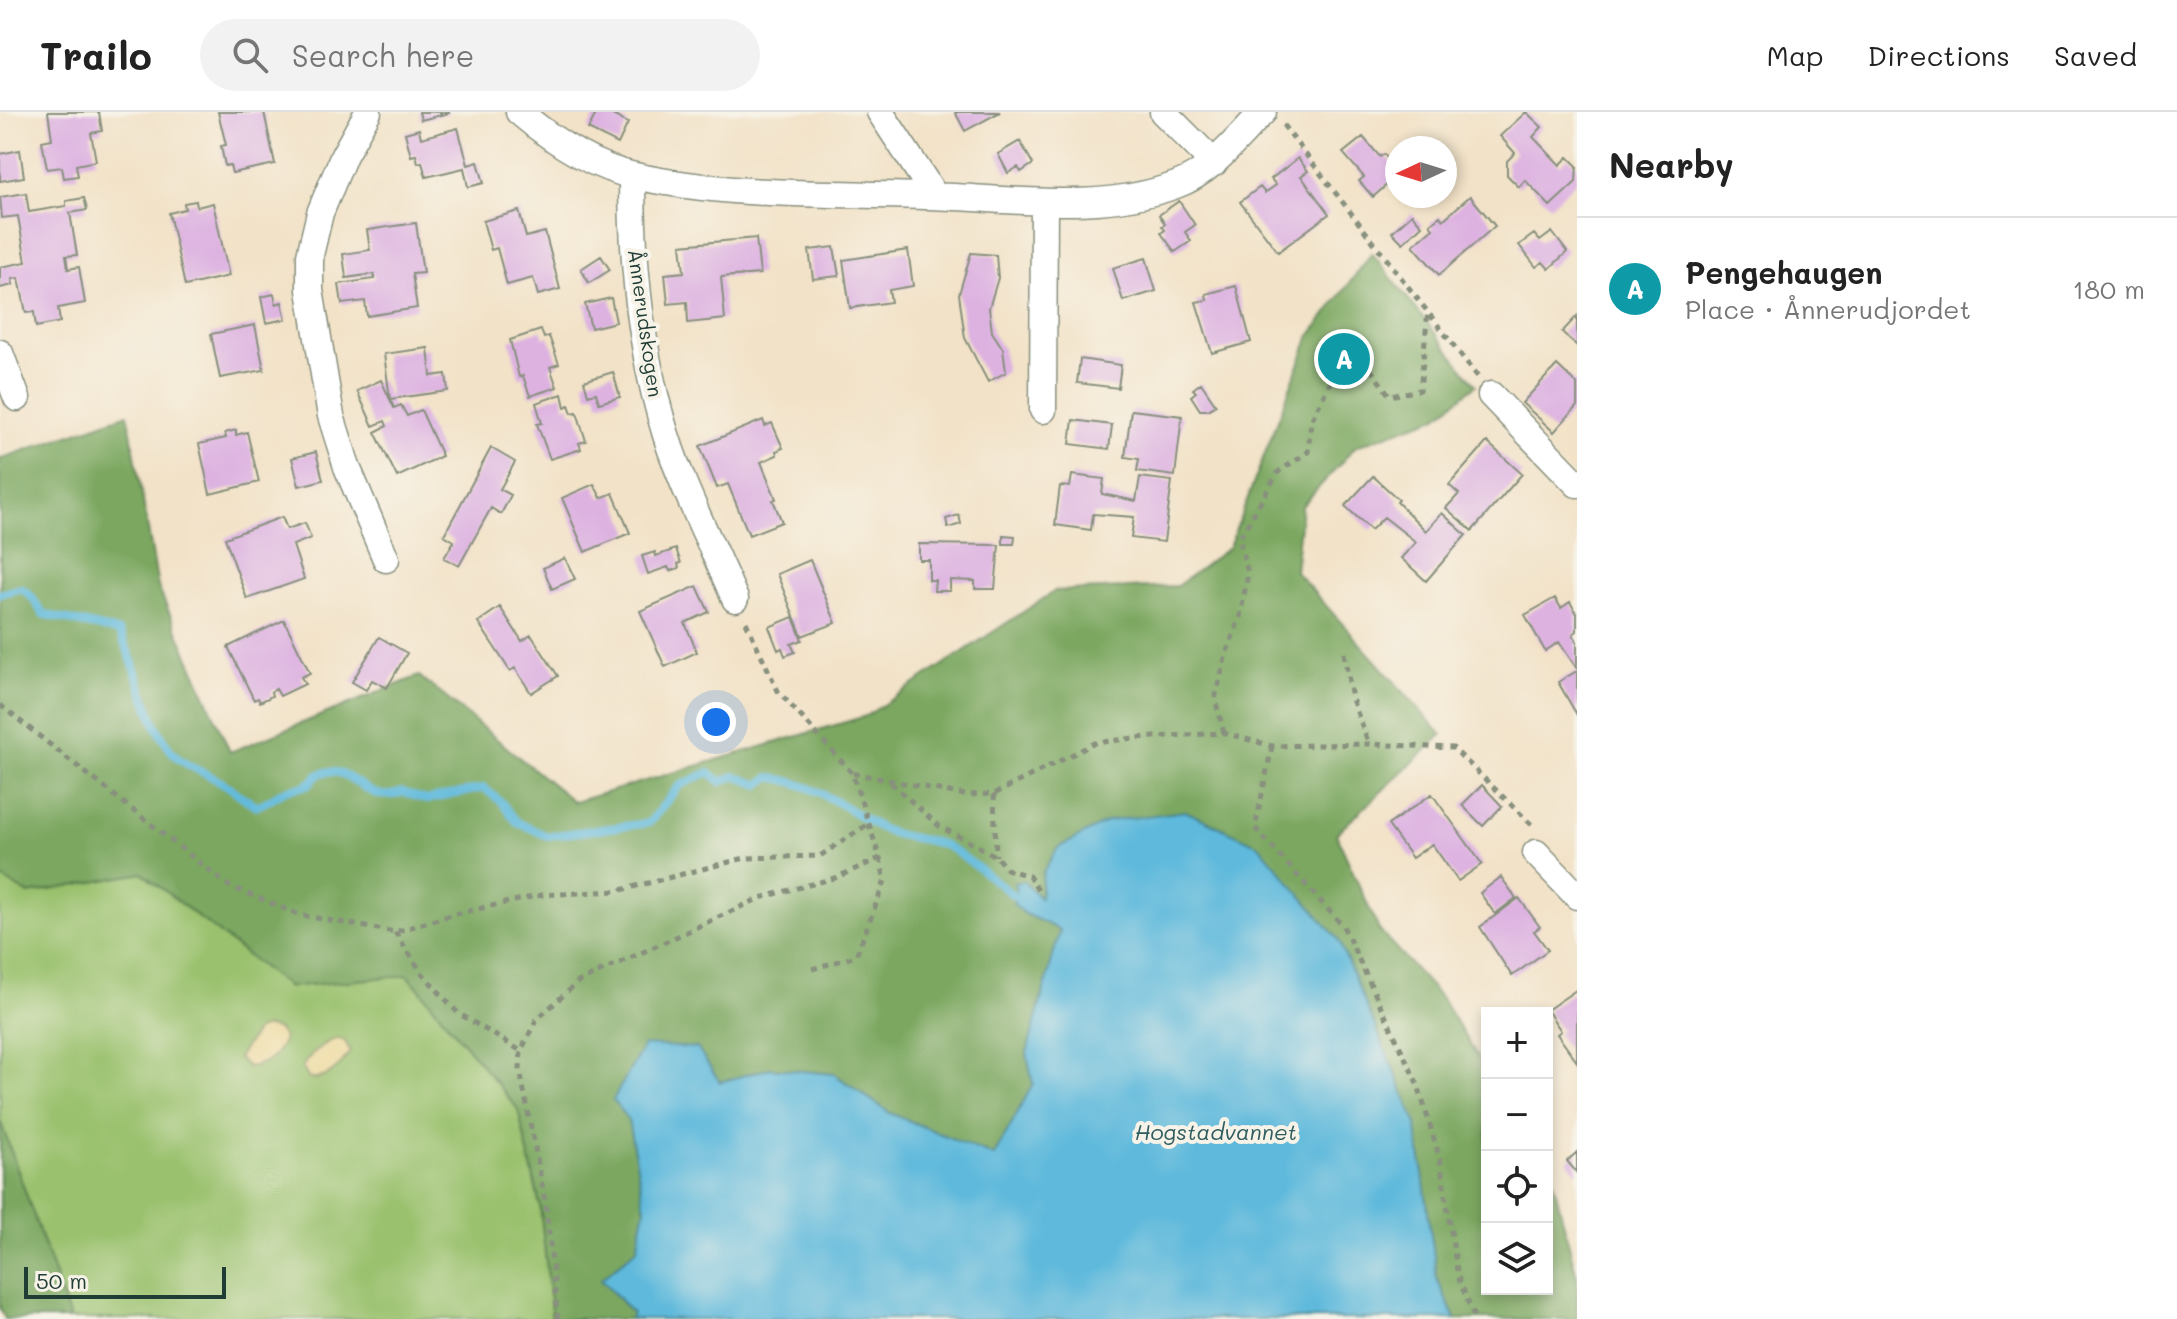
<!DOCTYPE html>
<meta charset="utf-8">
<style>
:root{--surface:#fff;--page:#f2f2f2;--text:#222;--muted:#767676;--line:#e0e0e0;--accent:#1f6fb2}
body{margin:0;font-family:Mali,sans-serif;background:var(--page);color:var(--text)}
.controls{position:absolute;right:24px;bottom:24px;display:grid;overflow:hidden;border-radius:0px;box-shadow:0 4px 12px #0003}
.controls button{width:72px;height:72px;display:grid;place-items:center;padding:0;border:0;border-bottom:2px solid var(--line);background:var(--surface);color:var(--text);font:40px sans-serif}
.compass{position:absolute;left:1385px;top:24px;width:72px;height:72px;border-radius:50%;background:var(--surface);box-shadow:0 4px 12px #0003;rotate:266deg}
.scale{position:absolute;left:24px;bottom:20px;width:202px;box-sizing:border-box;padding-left:8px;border:4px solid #1f3d34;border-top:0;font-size:22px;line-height:28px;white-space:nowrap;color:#1f3d34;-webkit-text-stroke:6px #f7f3e8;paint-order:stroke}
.you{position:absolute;left:716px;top:610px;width:28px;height:28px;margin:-20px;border:6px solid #fff;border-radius:50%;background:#1a73e8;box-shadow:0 0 0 12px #1a73e833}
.badge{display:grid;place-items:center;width:52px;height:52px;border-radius:50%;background:var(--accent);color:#fff;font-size:26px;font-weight:700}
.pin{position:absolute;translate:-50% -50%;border:4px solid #fff;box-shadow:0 2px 8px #0006}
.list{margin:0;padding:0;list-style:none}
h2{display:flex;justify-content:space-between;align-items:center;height:104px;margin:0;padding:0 32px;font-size:34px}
h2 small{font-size:26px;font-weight:400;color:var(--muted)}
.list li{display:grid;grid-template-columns:52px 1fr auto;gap:24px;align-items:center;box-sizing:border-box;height:144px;padding:0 32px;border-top:2px solid var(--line)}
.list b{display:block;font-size:30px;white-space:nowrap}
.list p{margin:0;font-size:26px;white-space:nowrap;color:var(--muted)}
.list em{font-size:26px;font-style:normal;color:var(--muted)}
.icon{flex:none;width:44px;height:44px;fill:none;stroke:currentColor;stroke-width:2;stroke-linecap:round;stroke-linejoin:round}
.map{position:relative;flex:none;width:1577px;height:1207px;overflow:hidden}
header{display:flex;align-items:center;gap:48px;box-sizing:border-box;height:112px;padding:0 40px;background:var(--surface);border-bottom:2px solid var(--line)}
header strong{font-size:38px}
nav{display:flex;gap:44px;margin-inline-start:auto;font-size:28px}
.search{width:560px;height:72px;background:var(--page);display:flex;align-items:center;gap:20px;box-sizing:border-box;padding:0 28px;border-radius:44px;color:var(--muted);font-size:30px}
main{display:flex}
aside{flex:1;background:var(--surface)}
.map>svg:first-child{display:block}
.green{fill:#9ac16d;stroke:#5c7f50;stroke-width:2}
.forest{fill:#7ba760;stroke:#4d724a;stroke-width:2}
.sand{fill:#eeda9e;stroke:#868c69;stroke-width:2}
.water{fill:#5eb9dc;stroke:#3e7b88;stroke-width:2}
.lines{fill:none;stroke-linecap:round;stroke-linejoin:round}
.stream{stroke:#5eb9dc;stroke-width:8}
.building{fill:#ddb2e1}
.minor-casing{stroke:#88907e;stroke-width:29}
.path{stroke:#88907e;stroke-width:5;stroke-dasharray:6 6;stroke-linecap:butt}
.minor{stroke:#fff;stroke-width:26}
.labels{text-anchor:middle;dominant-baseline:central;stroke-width:8;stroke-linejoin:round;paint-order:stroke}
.street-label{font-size:20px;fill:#1f3d34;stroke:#f7f3e8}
.water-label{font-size:22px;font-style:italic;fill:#2f5c5e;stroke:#f7f3e8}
</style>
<header>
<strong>Trailo</strong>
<div class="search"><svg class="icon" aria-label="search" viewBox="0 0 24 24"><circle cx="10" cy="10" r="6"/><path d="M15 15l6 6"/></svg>Search here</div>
<nav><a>Map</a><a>Directions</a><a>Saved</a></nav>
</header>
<main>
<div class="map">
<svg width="1577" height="1207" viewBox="0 0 1577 1207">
<rect width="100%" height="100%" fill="#f7f3e8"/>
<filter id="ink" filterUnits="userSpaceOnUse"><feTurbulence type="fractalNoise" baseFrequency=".0125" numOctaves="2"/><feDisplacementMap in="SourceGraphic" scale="16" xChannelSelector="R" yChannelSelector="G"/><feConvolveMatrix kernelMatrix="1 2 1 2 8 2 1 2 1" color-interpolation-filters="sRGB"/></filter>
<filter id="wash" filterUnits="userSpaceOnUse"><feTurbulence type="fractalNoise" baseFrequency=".006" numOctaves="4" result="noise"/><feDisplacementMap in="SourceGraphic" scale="32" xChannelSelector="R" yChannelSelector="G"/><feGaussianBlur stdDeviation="1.8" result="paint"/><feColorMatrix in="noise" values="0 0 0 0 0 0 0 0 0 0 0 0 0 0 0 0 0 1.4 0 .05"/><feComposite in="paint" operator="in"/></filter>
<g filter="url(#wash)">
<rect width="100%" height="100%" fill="#f2e2c7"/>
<!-- green -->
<path class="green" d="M142,761L288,875L408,863L518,997L540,1095L552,1207H70L0,1008V765L29,782Z"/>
<!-- forest -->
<path class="forest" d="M1372,141L1476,273L1436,305L1356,334L1302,394L1295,459L1442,623L1336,722L1379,818L1441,886L1487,960V1177H1547V1056L1552,1064L1577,1165V1207H1455L1437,1167L1416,1010L1043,760L1040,787L1023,801L1060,818L1027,941L1033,972L994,1044L890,1001L834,962L770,956L720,970L628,1008L645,1096L637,1137L601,1167L632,1201L630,1207H552L540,1092L518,997L408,863L288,875L142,761L29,782L0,765V347L128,302L158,475L230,640L419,564L574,690L866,604L1055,479L1177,474L1229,435L1310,224Z
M0,1008L70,1207H5L0,1196Z"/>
<!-- sand -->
<path class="sand" d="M266,915L277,917L284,926C278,943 267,953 248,955L238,946L257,918Z
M337,926L345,929L350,939C340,955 329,968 309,967L302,955C312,940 321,933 337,926Z"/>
<!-- water -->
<path class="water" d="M1185,699L1259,733L1338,827L1416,1010L1437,1167L1455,1207H630L632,1201L601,1167L637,1137L645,1096L628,1008L613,988L644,933L697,936L720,970L770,956L834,962L890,1001L994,1044L1033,972L1027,941L1060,818L1023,801L1013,791L1017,782L1014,771L1023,769L1040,786L1043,760L1058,736L1108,709Z"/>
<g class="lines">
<!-- stream -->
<path class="stream" d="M0,482L21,476L31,484L43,502L119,520C139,557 145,601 169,636C182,655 207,660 226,673C237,680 245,688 257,694C268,690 274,684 284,679C291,675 301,677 308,672C313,669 316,663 322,661C354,652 366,696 402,680L426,688L484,676L501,690L517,710L547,724L649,711L679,674L709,660L721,670L735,664L759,673L770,665C815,672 842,694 880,716C900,727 925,725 946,734C966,744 996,771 1016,785"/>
</g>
<g id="blocks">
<!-- building -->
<path class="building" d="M48,0H99L102,19L91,21L96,49L76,53L78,64L64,66L62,55L47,57L42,29L52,27Z
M218,0H264L275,52L232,61L230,53L225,54L221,34L226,33Z
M419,0H449V1L421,8Z
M597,0H607L628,11L618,32L588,17Z
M955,0H1000L965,19Z
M1526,0L1542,15L1533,25L1560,53L1568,45L1577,54L1576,70L1550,94L1525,68L1519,75L1507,63V49L1515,41L1500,24Z
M458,16L468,53L478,50L484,71L468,75L464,56L426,65L422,50L418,51L416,43L411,44L405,21L419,17L421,26Z
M1363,25L1380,45L1384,42L1397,57V64L1373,85L1359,69L1364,65L1343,41Z
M1020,29L1033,52L1021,60L1018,55L1008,61L998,42Z
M20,38L24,65L0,69V42Z
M1298,46L1308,59L1301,64L1329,102L1278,140L1240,90L1260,75L1265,81L1276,73L1271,67Z
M26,81L29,100L66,94V89L84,86L87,98L70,101L77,143L66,144L68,157L79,155L85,191L58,196L60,210L36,215L34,200L26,201L19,166L12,167L13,173L0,176V155L26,150L18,104L2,106L0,85Z
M1470,84L1495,114L1439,163L1413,133L1433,116L1430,112L1440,104L1443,108Z
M196,89L197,95L213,91L229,164L185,174L169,101L185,97L184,91Z
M1179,89L1195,113L1185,120L1191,129L1175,140L1161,121L1165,118L1162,114L1165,112L1159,103Z
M519,99L526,125L545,120L560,177L538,183L533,166L507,173L497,136L491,138L483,109Z
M1412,102L1422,113L1403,131L1392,120Z
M416,111L423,161L412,162L417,196L367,204L365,189L342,192L339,172L374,167V162L346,166L343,142L370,138L367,118Z
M1552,120L1567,140L1549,157L1543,150L1536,155L1519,133L1534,122L1540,129Z
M756,126L760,162L721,165L725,207L688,211L687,190L668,192L665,162L684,160L681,133Z
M834,135L839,164L813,167L809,138Z
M908,138L913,174L889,178L891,190L850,196L843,148Z
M971,141L996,143L998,166L989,196L992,220L1003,237L1006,260L988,270L965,226L959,182Z
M601,144L610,158L589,171L581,157Z
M1146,146L1156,179L1123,189L1113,156Z
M1236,174L1251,230L1212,241L1196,190L1207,188L1206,182Z
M274,182L276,192L282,190L286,207L266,211L261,185Z
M611,186L616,210L591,216L585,192Z
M1577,204V234L1562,220Z
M255,213L264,258L220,266L211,222Z
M541,218L544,226L549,224L559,252L550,255L557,275L530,284L523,264L519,265L510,228Z
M428,236L431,264L446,262L448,279L390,287L384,242Z
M1080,247L1121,253L1118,276L1077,271Z
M1557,253L1577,272V294L1554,320L1522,291Z
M613,260L620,285L599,291L596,281L588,283L584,269Z
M381,268L394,296L401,293L407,304L421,298L442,344L397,365L375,320L387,314L385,309L373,314L357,279Z
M1201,271L1216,293L1208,298H1200L1191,284L1196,280L1193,277Z
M562,282L565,295L569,293L572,301L577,300L586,329L579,331L581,337L550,347L537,312L542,311L536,291Z
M1131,298L1182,304L1175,364L1137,359L1139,347L1125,345Z
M763,308L765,314L772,311L783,336L776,339L777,343L761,350L776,387L773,388L782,410L749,423L728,372L717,376L700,334Z
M1073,308L1112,313L1109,337L1070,332Z
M236,318V323L247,320L259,370L210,382L199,332L226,326L225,321Z
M1487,330L1522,362L1472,419L1446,396L1459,382L1449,373Z
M491,336L515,350L500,377L511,383L501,402L491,396L459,454L444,446L454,429L444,423Z
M316,340L323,368L299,374L292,346Z
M1072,363L1104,367L1102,382L1136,389L1140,365L1172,369L1164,430L1131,426L1134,405L1093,402L1091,418L1055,413L1060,374L1070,375Z
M1373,364L1399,388L1397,390L1426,419L1442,401L1466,423L1426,469L1401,446L1416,430L1384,405L1371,418L1345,394Z
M594,372L601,386L613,381L630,421L585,440L562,386Z
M959,403L961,412L948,416L946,407Z
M282,405L287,417L305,411L311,426L293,433L304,467L247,487L225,426Z
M1003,423L1015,424L1014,432H1003Z
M919,432L999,433L995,477H975V469L950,468V479H934L935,468H929V448H919Z
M676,437L681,451L678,452L679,456L670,459L668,455L648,462L642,444L655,440L656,444Z
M565,446L575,467L552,477L543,456Z
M810,448L836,511L802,524L777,462Z
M697,474L709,500L685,511L697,540L665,555L640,499Z
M1555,486L1561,496L1570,490L1577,502V519L1573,522L1577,529V557L1559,530L1545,539L1525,503Z
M500,495L522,529L531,523L558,564L531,581L515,556L510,559L478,510Z
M793,505L802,528L791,532L795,540L785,544L782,536L778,538L769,515Z
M284,508L310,561L301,565L305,572L280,584L276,577L271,580L272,584L260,590L258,586L254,588L228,535Z
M379,525L407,541L387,576L372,568L366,578L352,570Z
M1577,559V603L1558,570Z
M1482,673L1502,694L1483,714L1462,693Z
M1432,682L1482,752L1458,769L1432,732L1412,746L1388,713Z
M1501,765L1516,786L1495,802L1480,781Z
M1519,786L1540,815L1534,819L1548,838L1512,864L1480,815Z
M1576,878L1577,880V950L1557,922L1561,919L1547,898Z
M1577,1040V1061L1567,1049Z"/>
</g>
</g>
<g filter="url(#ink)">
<use href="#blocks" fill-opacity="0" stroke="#88907e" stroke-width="2"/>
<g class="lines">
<!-- minor casing -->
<g class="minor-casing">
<path id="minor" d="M368,0L344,43L320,101L310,143V178L331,304L347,355L386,447
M519,0C552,28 592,55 635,64C730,85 832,81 930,84C1011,86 1097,102 1176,73C1211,61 1237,26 1263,0
M880,0L935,84
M1163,0L1214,51
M632,64C632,144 639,228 661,306C678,369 710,428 735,487
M0,241L17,286
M1491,283L1577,372
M1043,298L1044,90
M1536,741L1577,784"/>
</g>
<!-- path -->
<path class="path" d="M1283,13L1478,265
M746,510L778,579L852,661
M1344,541L1352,587L1369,632
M0,593L229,774L300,803L395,820L455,802L541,783L617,779L745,746L820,744L868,712
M1224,621L1215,587L1226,542L1240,505L1248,461L1239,427L1278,360L1308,340L1311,309L1332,267L1371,258L1390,284L1420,278L1428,199
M1272,634L1255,716L1343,814L1418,973L1440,1047L1458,1165L1475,1207
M891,671L939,714L996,744L1006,757L1029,764L1038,778
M994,682L996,744
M395,820L422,861L458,901L521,939
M812,857L856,844L885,769L880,746
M558,1207L546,1094L520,958L521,939L536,908L578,870L760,786L835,766L880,746L852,661L965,683L994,682L1095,631L1135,626L1224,621L1272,634L1369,632L1453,636L1535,716"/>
<!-- minor -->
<use href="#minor" class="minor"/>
</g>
</g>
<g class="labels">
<!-- street labels -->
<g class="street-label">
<text transform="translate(646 211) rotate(82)">Ånnerudskogen</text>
</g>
<!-- water labels -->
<g class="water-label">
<text x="1216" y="1019">Hogstadvannet</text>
</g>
</g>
</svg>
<div class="controls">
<button>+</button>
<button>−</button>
<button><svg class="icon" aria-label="locate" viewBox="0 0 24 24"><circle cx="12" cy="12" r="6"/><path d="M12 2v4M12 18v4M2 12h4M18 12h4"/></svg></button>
<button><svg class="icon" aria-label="layers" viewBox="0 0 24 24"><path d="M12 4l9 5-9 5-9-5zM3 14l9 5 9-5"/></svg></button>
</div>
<svg class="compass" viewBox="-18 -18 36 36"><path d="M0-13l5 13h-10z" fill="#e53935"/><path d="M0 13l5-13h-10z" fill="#767676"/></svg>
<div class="scale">50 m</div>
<div class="you"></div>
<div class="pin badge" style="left:1344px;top:247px;background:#0f9aa8">A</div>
</div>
<aside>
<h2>Nearby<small></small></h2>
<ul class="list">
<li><span class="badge" style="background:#0f9aa8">A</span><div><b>Pengehaugen</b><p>Place · Ånnerudjordet</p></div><em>180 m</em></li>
</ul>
</aside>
</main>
